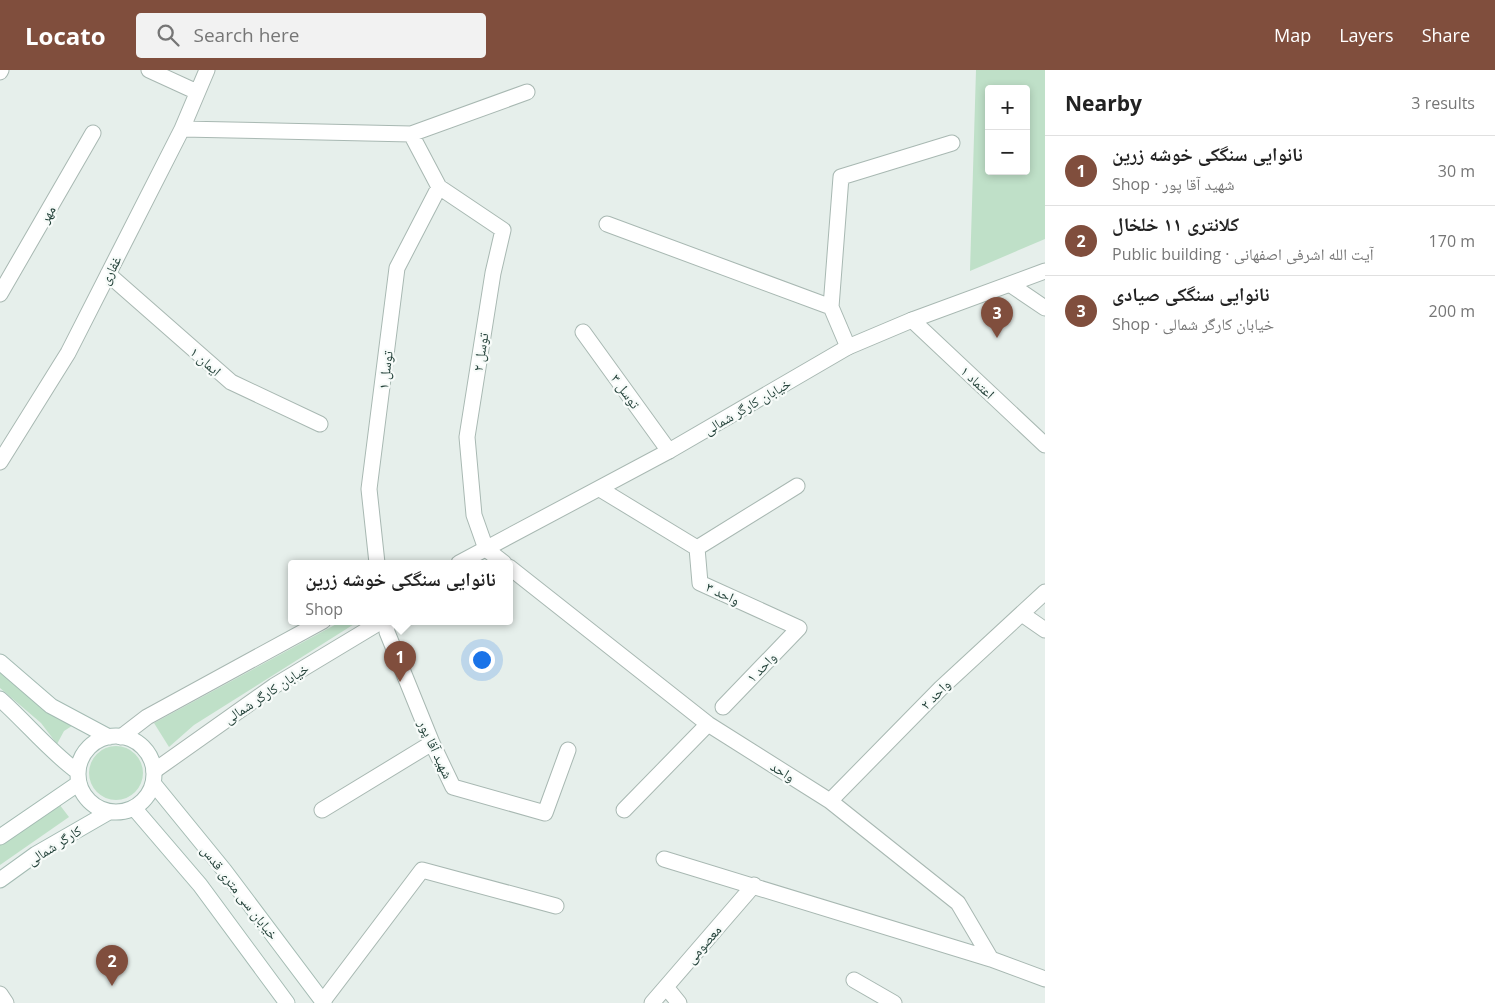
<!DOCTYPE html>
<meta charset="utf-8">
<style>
:root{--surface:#fff;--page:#f2f2f2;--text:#222;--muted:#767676;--line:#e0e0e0;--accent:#804e3d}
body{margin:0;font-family:"Open Sans","Noto Naskh Arabic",sans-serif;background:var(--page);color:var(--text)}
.controls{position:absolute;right:15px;top:15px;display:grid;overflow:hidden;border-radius:5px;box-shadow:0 2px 8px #0003}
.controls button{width:45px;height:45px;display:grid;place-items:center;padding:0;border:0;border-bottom:1px solid var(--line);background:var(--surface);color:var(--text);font:25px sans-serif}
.you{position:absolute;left:481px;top:589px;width:18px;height:18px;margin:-12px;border:4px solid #fff;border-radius:50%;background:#1a73e8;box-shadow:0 0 0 8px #1a73e833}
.badge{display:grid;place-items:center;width:32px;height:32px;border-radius:50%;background:var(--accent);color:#fff;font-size:16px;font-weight:700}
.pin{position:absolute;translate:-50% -41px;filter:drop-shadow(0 1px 2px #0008)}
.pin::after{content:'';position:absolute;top:26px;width:18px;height:15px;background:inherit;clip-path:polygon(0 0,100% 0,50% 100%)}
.popup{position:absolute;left:288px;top:490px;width:225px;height:65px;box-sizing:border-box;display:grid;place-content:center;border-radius:5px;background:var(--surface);filter:drop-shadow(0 1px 4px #0005);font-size:16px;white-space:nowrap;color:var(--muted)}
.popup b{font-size:19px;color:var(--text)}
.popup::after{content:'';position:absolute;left:50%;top:100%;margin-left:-10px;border:10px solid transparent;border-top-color:var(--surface)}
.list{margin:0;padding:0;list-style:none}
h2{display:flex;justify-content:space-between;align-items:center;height:65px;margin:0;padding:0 20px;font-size:21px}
h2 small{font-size:16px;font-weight:400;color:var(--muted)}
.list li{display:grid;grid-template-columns:32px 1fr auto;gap:15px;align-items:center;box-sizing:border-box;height:70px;padding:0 20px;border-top:1px solid var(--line)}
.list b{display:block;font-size:19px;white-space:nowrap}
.list p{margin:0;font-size:16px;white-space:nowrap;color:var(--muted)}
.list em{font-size:16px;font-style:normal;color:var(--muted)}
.icon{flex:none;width:28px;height:28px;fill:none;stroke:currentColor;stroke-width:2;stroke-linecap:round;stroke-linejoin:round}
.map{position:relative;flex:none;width:1045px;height:933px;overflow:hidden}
header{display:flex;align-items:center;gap:30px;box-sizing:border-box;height:70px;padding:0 25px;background:var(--accent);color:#fff}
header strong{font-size:24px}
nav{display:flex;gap:28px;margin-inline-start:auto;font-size:18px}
.search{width:350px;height:45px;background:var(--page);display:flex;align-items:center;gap:12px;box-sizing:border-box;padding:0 18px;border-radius:5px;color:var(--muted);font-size:19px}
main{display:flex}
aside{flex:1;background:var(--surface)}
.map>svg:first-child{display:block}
.green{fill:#bfe0c8;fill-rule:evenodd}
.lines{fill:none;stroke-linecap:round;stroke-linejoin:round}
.minor-casing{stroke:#a8b8b2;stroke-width:17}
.tertiary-casing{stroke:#a8b8b2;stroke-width:17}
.secondary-casing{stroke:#a4bbb3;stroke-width:17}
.minor{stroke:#fff;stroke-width:15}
.tertiary{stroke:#fff;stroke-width:15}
.secondary{stroke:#fff;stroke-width:15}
.labels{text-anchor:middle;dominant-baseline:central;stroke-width:4.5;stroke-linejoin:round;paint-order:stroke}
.street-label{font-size:14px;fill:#24423a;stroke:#f7fbf9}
</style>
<header>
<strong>Locato</strong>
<div class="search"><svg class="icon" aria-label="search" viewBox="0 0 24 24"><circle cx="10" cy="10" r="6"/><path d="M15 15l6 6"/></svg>Search here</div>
<nav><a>Map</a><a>Layers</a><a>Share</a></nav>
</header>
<main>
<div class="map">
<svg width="1045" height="933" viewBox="0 0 1045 933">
<rect width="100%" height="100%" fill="#e6efeb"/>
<!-- green -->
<path class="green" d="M976,0H1045V169L970,201ZM989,19H1026V101H989Z
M342,551H359L194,655L169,677L154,653Z
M0,599L75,654L64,661L57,674L41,653L0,618Z
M89 703a27 27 0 1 1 54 0a27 27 0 1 1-54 0Z
M59,734L69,747L0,795V775Z"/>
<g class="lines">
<!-- minor casing -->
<g class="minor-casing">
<path id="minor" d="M149,0L197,22
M0,2L1,0
M182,59L411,64L439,117L503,160L493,203L467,367L474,445L486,479L504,493
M411,64L527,22
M607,154L831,237
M108,204L231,312L320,354
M1011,215L1045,238
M0,224L93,63
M912,250L1045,375
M583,262L669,381
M848,277L831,237L841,107L952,73
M0,392L68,283L182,59L207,0
M600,419L697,478L700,513L799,558L723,637
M697,478L797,416
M377,493L369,419L397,198L439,117
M509,497L708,654L830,731L958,833L991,889L1045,909
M1022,544L1045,560
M386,551L387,562L432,673L453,717L545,743L568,680
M830,731L941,618L1045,522
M322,740L432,673
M624,740L708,654
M664,789L991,889
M854,910L894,933
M666,917L679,933
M0,924L6,933
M323,931L422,800L556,836
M652,933L754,815"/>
</g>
<!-- tertiary casing -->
<g class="tertiary-casing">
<path id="tertiary" d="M459,493L669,381L848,277L912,250L1045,201
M121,667L147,647L323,551
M154,701L274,616L382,551"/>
</g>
<!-- secondary casing -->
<g class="secondary-casing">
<path id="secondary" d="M0,592L51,636L109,667
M0,629C27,653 49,681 78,702
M78 704a38 38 0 1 1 76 0a38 38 0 1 1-76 0Z
M153,713L224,800L324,933
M134,738L200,815L287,933
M0,767L79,713
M0,810L36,784L109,742"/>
</g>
<!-- minor -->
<use href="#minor" class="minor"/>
<!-- tertiary -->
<use href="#tertiary" class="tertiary"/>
<!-- secondary -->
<use href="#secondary" class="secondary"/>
</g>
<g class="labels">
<!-- street labels -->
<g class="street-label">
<text transform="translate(47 144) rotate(-60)">مهر</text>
<text transform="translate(110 200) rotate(-63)">غفاری</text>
<text transform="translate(480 282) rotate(-81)">توسل ۲</text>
<text transform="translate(206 291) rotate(41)">ایمان ۱</text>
<text transform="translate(385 300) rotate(-83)">توسل ۱</text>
<text transform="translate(978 312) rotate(43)">اعتماد ۱</text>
<text transform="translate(626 321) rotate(54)">توسل ۳</text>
<text transform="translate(747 336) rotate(-30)">خیابان کارگر شمالی</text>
<text transform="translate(723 523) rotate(25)">واحد ۳</text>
<text transform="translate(761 597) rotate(-46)">واحد ۱</text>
<text transform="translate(266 623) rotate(-33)">خیابان کارگر شمالی</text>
<text transform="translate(935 624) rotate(-45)">واحد ۲</text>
<text transform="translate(436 679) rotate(65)">شهید آقا پور</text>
<text transform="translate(783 701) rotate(32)">واحد</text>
<text transform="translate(54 775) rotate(-32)">کارگر شمالی</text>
<text transform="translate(240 822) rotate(52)">خیابان سی متری قدس</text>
<text transform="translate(703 874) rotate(-49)">معصومی</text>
</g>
</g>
</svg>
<div class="controls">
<button>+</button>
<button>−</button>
</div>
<div class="you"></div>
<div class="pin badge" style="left:400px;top:612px">1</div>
<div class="popup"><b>نانوایی سنگکی خوشه زرین</b>Shop</div>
<div class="pin badge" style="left:112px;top:916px">2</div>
<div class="pin badge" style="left:997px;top:268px">3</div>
</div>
<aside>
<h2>Nearby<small>3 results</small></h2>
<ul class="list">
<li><span class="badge">1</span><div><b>نانوایی سنگکی خوشه زرین</b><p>Shop · شهید آقا پور</p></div><em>30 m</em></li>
<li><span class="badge">2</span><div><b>کلانتری ۱۱ خلخال</b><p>Public building · آیت الله اشرفی اصفهانی</p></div><em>170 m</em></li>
<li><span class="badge">3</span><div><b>نانوایی سنگکی صیادی</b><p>Shop · خیابان کارگر شمالی</p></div><em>200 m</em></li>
</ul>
</aside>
</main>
